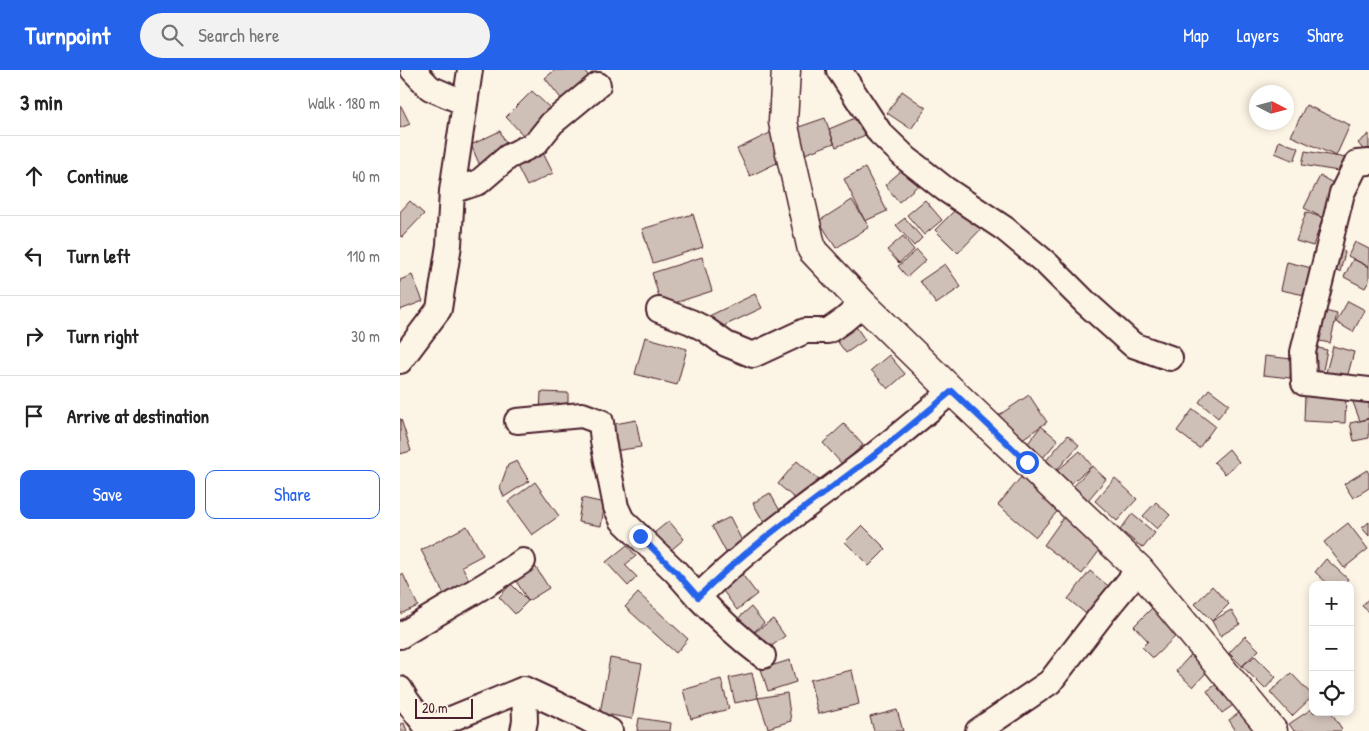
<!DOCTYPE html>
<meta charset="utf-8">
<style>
:root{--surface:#fff;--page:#f2f2f2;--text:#222;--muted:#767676;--line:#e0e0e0;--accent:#2563eb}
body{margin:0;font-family:"Patrick Hand",sans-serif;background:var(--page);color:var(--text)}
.controls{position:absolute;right:15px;bottom:15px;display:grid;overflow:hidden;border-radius:10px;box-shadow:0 2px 8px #0003}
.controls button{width:45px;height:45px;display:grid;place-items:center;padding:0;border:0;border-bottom:1px solid var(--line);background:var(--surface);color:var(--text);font:25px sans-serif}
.compass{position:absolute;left:849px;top:15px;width:45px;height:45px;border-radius:50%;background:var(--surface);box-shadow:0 2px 8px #0003;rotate:96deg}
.scale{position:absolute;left:15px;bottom:12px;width:58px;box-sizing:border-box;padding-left:5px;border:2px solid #4a1f2b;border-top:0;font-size:14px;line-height:18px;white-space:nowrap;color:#4a1f2b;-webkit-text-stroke:4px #fcf5e5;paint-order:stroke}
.stop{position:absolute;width:15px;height:15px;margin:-11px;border:4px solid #2563eb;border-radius:50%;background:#fff}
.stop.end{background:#2563eb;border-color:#fff;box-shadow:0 1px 5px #0008}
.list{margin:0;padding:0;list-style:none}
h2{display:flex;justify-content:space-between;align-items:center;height:65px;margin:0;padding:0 20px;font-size:21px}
h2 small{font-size:16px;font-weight:400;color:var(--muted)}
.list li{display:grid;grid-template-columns:32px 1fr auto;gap:15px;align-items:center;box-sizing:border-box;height:80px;padding:0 20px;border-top:1px solid var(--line)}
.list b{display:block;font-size:19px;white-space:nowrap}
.list em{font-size:16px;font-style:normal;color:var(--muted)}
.actions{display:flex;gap:10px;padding:15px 20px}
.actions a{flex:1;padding:11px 0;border:1px solid var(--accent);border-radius:10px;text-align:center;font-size:18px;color:var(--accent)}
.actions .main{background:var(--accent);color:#fff}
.icon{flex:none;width:28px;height:28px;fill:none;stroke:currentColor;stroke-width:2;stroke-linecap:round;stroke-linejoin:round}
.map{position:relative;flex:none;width:969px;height:661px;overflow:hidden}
header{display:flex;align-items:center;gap:30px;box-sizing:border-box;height:70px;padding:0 25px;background:var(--accent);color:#fff}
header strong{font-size:24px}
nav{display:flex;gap:28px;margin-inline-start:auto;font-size:18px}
.search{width:350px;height:45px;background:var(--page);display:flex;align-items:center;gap:12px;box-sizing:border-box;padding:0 18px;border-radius:28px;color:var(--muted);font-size:19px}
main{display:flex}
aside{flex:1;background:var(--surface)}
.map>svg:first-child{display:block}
.building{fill:#cfc0b7;stroke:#4a1f2b}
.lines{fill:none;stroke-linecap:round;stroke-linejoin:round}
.minor-casing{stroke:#4a1f2b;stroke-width:28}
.tertiary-casing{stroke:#4a1f2b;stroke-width:31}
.minor{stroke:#fcf5e5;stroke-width:24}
.tertiary{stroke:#fcf5e5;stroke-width:28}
.route{stroke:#2563eb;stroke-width:6}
</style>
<header>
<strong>Turnpoint</strong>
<div class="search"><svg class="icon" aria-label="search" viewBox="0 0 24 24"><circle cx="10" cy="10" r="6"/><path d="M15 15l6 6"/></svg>Search here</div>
<nav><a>Map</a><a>Layers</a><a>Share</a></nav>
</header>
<main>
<aside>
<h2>3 min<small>Walk · 180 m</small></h2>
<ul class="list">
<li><svg class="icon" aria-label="ahead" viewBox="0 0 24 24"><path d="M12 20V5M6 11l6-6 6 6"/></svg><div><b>Continue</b></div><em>40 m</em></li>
<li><svg class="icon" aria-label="left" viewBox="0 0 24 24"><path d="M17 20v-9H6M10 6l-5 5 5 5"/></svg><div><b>Turn left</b></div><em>110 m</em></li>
<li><svg class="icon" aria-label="right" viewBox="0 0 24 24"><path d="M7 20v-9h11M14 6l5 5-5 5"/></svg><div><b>Turn right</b></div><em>30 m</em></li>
<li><svg class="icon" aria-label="arrive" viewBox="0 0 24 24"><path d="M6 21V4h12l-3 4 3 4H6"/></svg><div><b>Arrive at destination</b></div></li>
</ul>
<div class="actions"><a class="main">Save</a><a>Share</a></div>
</aside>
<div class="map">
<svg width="969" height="661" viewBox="0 0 969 661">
<rect width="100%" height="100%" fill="#fcf5e5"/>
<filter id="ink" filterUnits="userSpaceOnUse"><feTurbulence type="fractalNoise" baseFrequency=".02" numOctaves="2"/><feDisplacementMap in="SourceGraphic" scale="10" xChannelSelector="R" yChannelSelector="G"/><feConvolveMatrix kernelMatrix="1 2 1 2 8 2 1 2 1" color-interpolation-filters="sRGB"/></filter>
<g filter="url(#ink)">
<!-- building -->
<path class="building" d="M155,0H184L191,9L163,31L145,8Z
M132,21L152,40L126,68L106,47Z
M502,21L526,38L511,59L487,43Z
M906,35L950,55L936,86L891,66Z
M1,36L10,54L0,58V37Z
M460,46L468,64L436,77L429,59Z
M425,48L434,73L405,84L396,58Z
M100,61L111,84L81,98L71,75Z
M374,61L387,88L350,106L337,79Z
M969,64V87L958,73Z
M879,71L899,78L894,91L875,83Z
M905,81L946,88L944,102L902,95Z
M143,83L153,103L127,116L117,96Z
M508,95L522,112L499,132L485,115Z
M465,98L487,141L465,151L444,109Z
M920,106L939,116L923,148L904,138Z
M452,130L469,157L436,178L419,151Z
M525,130L542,150L524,165L507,145Z
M10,131L24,144L2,167L0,166V142Z
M559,136L581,159L558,183L535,160Z
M906,142L923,148L913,176L896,171Z
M293,144L303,177L253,193L242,159Z
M505,148L522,168L514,176L496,155Z
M503,166L514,180L499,193L487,180Z
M955,172L969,179V197L948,186Z
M517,180L526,190L507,207L498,196Z
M935,180L945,182L940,202L930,199Z
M302,187L312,221L262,237L252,203Z
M953,189L969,197V211L965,218L944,207Z
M887,192L916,199L909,226L881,220Z
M545,194L561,217L536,234L520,211Z
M12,205L23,231L0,240V210Z
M355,224L362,238L315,260L309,246Z
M948,231L965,240L953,262L936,252Z
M921,240L937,244L930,273L914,270Z
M455,255L465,270L446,283L435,268Z
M245,267L287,279L277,315L235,304Z
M933,276L954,282L945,315L924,310Z
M914,277L927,280L922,305L908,302Z
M489,285L505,304L488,319L471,300Z
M865,286L892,289L890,308L863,305Z
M809,319L829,334L818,348L799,332Z
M141,322L168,323V343L140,342Z
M905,323L946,325L945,353L904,351Z
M629,325L647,352L618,372L599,345Z
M969,327V348L960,351L953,332Z
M793,339L815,356L799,378L777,361Z
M0,349H1L11,381L0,384Z
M969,349V368L954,371L950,353Z
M236,350L241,377L214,381L210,355Z
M444,354L463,375L442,394L423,373Z
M641,356L658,370L642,389L626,376Z
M668,365L679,375L654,403L643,394Z
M829,379L839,392L825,404L814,392Z
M680,381L692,396L669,415L657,401Z
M117,391L129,411L104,427L100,417L108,395Z
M397,391L419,410L400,433L378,414Z
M692,396L706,409L688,430L673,417Z
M967,400L969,404V418L953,428L944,414Z
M622,406L660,438L636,467L598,435Z
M715,408L737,429L717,451L695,431Z
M135,412L159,446L132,465L108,432Z
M370,423L384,448L367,458L353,433Z
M182,428L205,433L201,456L178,452Z
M756,432L770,445L757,459L743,446Z
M666,444L705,473L682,504L644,475Z
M732,444L755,463L743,478L720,460Z
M330,447L345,477L328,486L312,456Z
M269,451L284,469L264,486L249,467Z
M969,452V466L962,458Z
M948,453L968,479L944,498L924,472Z
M462,455L486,479L469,496L445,472Z
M67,456L83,485L62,496L74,519L48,532L21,480Z
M227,475L236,486L225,495L237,507L228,516L215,502L206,492Z
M926,489L948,509L943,515H929L915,502Z
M135,496L149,518L128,531L115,509Z
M690,501L712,519L690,547L668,529Z
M341,503L357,524L337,540L321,518Z
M3,504L18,536L0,544V505Z
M111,514L128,531L115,544L99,527Z
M812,516L829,534L812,551L795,534Z
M238,523L288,569L276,583L225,537Z
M969,528V542L962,536Z
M755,535L780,562L753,588L742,577L748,571L734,556Z
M351,537L364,553L348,567L335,551Z
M831,540L840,554L820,566L812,551Z
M373,549L385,566L361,584L348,567Z
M845,566L859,580L842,596L829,583Z
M798,577L815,593L793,617L776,601Z
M855,586L876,607L865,619L842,596Z
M210,588L242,594L232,649L200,643Z
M390,590L396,612L368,621L361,599Z
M452,600L459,634L418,644L410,610Z
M352,603L358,628L335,633L329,608Z
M891,603L913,626L892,646L870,622Z
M321,609L329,639L291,649L283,620Z
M824,609L839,631L822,643L807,621Z
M387,623L391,651L368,658L358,628Z
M848,637L866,661H836L829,650Z
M913,638V642H931L942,659L940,661H894L889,654Z
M497,640L503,661H474L470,647Z
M239,648L271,653L270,661H237Z
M4,653L7,661H0V654Z"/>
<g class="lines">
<!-- minor casing -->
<g class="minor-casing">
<path id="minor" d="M13,0L30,18L65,33
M439,0L480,63L507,89L545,119L605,159L647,194L685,232L733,275L770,288
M969,92L957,93L942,123L903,282L904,313L969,320
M52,121L79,112L108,87L136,73L152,53L198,15
M259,240L291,252L305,259L326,274L353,285L405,261H428L444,250L463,234
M0,291L39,239L49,175L52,121L70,0
M117,351L182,345L201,352L203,371L216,437L222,450L276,502L298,527C348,477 407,436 464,393C494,370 523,345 552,321
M298,527C318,548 339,568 363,586
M0,566C41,540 83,518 123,491
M0,619L7,631L30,661
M35,661L41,653L124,619L186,648L210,661
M123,661L125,651L124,619
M578,661L650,612L703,543L739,499"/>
</g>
<!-- tertiary casing -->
<g class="tertiary-casing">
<path id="tertiary" d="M386,0L383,52L412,180L463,234L552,321L739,499L873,661"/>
</g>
<!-- minor -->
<use href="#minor" class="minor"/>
<!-- tertiary -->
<use href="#tertiary" class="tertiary"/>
</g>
</g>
<g class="lines" filter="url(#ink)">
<!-- route -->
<path class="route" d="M240,466L276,502L298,527C348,477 407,436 464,393C494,370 523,345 552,321L627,392"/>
</g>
</svg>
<div class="controls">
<button>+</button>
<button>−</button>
<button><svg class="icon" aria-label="locate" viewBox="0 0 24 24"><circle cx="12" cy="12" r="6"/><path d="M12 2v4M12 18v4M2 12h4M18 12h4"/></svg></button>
</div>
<svg class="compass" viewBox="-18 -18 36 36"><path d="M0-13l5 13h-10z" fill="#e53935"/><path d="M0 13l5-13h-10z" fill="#767676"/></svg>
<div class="scale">20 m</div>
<div class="stop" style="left:627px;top:392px"></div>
<div class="stop end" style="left:240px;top:466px"></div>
</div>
</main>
